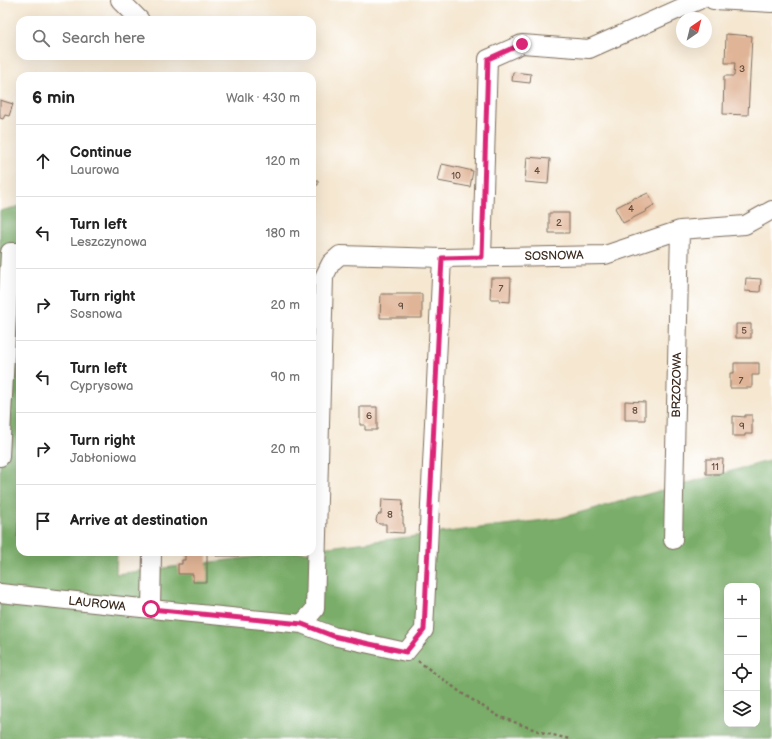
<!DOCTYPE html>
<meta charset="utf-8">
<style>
:root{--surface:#fff;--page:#f2f2f2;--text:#222;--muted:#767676;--line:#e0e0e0}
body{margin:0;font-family:"Balsamiq Sans",sans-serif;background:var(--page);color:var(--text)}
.controls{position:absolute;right:12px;bottom:12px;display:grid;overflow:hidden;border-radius:8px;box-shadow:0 4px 16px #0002}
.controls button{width:36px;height:36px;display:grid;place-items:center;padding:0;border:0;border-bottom:1px solid var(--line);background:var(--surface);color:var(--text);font:20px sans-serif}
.compass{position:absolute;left:676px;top:12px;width:36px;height:36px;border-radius:50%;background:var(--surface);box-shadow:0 4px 16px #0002;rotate:35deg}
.stop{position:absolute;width:12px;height:12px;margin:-9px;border:3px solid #db2777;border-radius:50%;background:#fff}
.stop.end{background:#db2777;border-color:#fff;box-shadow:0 1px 4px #0008}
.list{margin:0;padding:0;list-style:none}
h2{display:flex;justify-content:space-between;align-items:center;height:52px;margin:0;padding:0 16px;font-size:17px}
h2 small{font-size:13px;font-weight:400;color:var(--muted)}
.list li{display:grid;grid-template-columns:26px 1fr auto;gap:12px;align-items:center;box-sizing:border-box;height:72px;padding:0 16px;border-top:1px solid var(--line)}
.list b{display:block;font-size:15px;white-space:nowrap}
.list p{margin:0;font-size:13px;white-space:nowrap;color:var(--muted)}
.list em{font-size:13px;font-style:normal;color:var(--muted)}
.icon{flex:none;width:22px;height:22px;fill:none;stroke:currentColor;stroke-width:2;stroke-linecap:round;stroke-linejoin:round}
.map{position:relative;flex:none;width:772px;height:739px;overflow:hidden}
.search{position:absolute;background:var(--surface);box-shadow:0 4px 16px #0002;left:16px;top:16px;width:300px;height:44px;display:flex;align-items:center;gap:10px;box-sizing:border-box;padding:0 14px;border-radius:12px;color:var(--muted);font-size:15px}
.panel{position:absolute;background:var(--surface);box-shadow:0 4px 16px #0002;left:16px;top:72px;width:300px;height:484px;border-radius:12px}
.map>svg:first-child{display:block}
.forest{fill:#7aad69;stroke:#5a6c44;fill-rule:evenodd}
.building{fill:#e0b496}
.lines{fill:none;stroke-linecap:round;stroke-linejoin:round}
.minor-casing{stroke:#7c6c5c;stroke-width:20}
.path{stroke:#7c6c5c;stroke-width:2.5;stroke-dasharray:3 3;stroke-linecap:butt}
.minor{stroke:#fff;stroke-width:18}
.route{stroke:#db2777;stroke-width:5}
.labels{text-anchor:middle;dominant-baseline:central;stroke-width:3;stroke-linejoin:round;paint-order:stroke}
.number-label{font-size:10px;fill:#644c3c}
.street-label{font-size:12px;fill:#3b2a1e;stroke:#fff}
</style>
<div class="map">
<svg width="772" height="739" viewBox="0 0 772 739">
<rect width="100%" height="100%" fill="#fff"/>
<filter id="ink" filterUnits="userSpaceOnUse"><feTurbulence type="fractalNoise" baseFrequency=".025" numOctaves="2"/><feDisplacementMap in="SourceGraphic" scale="8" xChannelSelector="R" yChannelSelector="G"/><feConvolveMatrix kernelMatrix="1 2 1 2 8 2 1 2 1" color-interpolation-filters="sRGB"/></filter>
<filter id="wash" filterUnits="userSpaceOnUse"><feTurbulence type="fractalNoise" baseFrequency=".012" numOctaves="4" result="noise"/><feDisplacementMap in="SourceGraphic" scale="16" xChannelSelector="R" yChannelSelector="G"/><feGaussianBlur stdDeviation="0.9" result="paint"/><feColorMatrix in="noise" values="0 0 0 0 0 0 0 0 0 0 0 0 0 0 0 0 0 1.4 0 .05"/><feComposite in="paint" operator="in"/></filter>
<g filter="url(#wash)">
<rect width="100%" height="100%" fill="#f5e7d0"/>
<!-- forest -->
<path class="forest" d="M20,206V552H117L116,574L292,552H312V549L560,518L772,460V739H0V211ZM727,586H757V724H727Z"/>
<g id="blocks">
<!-- building -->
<path class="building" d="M726,34L752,36L748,115L723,114L724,76H734L735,63H725Z
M513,72L531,74L530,83L512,81Z
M0,100L13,104L9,116L5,115L3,119L0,118Z
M527,157L550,159L548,184L525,182Z
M442,164L473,171L470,187L438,181Z
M312,180H318V185H312Z
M648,193L654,205L646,210L647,211L623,223L615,208L636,197L637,198Z
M549,213H569V233H549Z
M491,278H511L510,302L499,301L500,299H490Z
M746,278L761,279L760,292L745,291Z
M381,294H422V318H380Z
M736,324H751V338H736Z
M734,363H759V375H752V388H730V373H734Z
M625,401L645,402V420H625Z
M360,407H377V430H365V425H360Z
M745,415H752V434H745V436H733V416L745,417Z
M706,459H723L722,474H706Z
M382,499L403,500L402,517H403V524H404V533L386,532V524H379L376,521L377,516L379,514H381Z
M18,523H20V537H17Z
M185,552L207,553V582H193V574H178V564H182V560H185Z
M216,552H239V556H216Z"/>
</g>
</g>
<g filter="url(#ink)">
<use href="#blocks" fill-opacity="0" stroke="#7c6c5c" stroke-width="1"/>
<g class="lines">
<!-- minor casing -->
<g class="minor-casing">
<path id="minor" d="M120,0L140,20
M713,0L772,3
M482,257L488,59L522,44L589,49L699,0
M0,457L10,252H20
M673,540L680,230
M0,593L151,609L302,624L333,636L406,652L424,630L442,258
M151,609L152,552
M302,624L315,609L324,277L331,263L340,255L442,258L605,255L680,230L745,225L772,210"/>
</g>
<!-- path -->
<path class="path" d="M418,661L463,694L498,716L541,732L569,739"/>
<!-- minor -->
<use href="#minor" class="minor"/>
</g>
</g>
<g class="lines" filter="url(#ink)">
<!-- route -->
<path class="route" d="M151,609L302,624L333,636L406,652L424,630L442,258L482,257L488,59L522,44"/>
</g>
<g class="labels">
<!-- number labels -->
<g class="number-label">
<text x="742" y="69">3</text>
<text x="537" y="171">4</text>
<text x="456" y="176">10</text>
<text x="631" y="209">4</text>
<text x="559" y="223">2</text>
<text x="501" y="289">7</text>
<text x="401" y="306">9</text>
<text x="744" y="331">5</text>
<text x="741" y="381">7</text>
<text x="635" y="411">8</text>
<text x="369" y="416">6</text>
<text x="742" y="426">9</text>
<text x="715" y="467">11</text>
<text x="390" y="515">8</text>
</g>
<!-- street labels -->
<g class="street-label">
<text transform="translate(554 256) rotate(-1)">SOSNOWA</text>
<text transform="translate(677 385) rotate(-89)">BRZOZOWA</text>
<text transform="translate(97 604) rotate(6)">LAUROWA</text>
</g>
</g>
</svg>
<div class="controls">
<button>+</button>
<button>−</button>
<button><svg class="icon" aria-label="locate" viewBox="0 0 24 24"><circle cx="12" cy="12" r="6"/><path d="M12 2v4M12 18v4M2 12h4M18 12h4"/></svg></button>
<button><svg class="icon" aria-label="layers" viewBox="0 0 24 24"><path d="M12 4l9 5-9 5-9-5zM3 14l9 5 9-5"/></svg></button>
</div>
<svg class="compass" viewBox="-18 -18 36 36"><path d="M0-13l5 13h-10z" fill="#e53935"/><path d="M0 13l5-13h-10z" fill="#767676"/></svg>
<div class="stop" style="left:151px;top:609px"></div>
<div class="stop end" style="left:522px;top:44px"></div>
<div class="search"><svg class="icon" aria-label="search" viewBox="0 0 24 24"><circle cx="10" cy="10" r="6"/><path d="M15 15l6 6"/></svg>Search here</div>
<section class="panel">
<h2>6 min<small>Walk · 430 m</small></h2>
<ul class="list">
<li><svg class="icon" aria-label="ahead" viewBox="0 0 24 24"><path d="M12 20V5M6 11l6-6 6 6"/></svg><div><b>Continue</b><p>Laurowa</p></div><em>120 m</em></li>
<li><svg class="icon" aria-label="left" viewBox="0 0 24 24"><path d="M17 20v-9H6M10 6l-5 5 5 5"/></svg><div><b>Turn left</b><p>Leszczynowa</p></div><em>180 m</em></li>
<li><svg class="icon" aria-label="right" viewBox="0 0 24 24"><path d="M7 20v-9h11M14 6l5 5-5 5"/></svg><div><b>Turn right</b><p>Sosnowa</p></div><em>20 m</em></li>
<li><svg class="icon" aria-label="left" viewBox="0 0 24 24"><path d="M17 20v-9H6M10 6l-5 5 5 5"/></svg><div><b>Turn left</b><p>Cyprysowa</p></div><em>90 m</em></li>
<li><svg class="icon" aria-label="right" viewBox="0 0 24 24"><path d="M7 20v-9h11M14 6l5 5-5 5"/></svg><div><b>Turn right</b><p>Jabłoniowa</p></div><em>20 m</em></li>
<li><svg class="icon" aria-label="arrive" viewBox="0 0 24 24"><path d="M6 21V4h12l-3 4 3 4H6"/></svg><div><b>Arrive at destination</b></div></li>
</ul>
</section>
</div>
